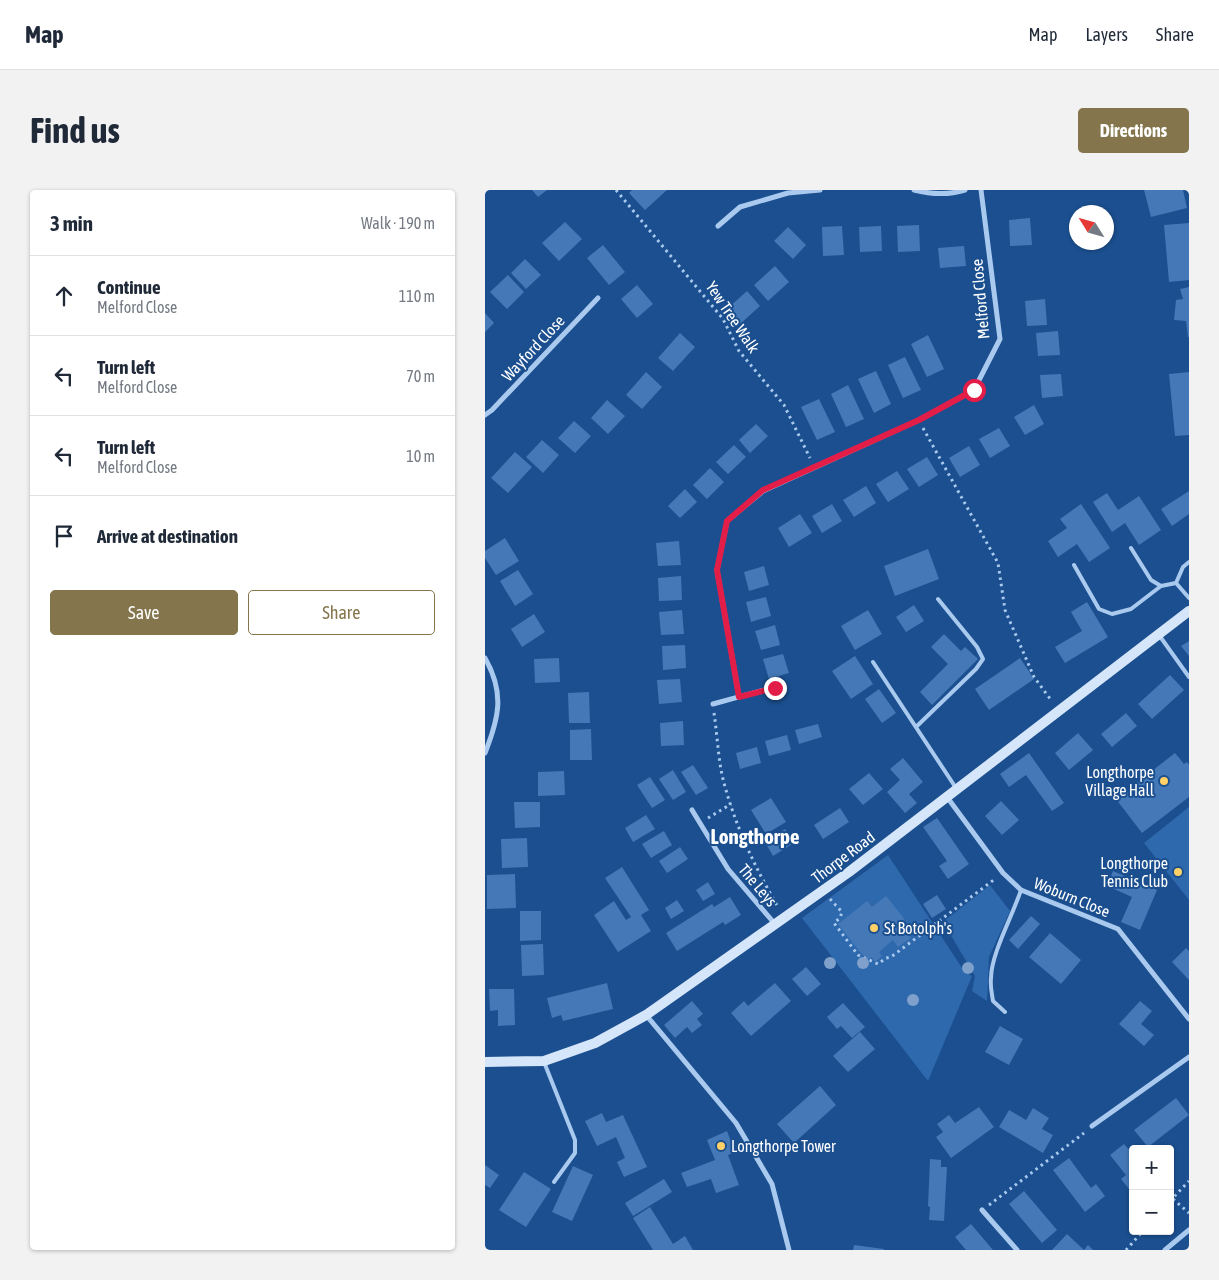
<!DOCTYPE html>
<meta charset="utf-8">
<style>
:root{--surface:#fff;--page:#f2f2f3;--text:#1f2937;--muted:#747a83;--line:#e0e1e3;--accent:#84754c}
body{margin:0;font-family:"Asap Condensed",sans-serif;background:var(--page);color:var(--text)}
.controls{position:absolute;right:15px;bottom:15px;display:grid;overflow:hidden;border-radius:5px;box-shadow:0 1px 4px #0004}
.controls button{width:45px;height:45px;display:grid;place-items:center;padding:0;border:0;border-bottom:1px solid var(--line);background:var(--surface);color:var(--text);font:25px sans-serif}
.compass{position:absolute;left:584px;top:15px;width:45px;height:45px;border-radius:50%;background:var(--surface);box-shadow:0 1px 4px #0004;rotate:307deg}
.stop{position:absolute;width:15px;height:15px;margin:-11px;border:4px solid #e11d48;border-radius:50%;background:#fff}
.stop.end{background:#e11d48;border-color:#fff;box-shadow:0 1px 5px #0008}
.list{margin:0;padding:0;list-style:none}
h2{display:flex;justify-content:space-between;align-items:center;height:65px;margin:0;padding:0 20px;font-size:21px}
h2 small{font-size:16px;font-weight:400;color:var(--muted)}
.list li{display:grid;grid-template-columns:32px 1fr auto;gap:15px;align-items:center;box-sizing:border-box;height:80px;padding:0 20px;border-top:1px solid var(--line)}
.list b{display:block;font-size:19px;white-space:nowrap}
.list p{margin:0;font-size:16px;white-space:nowrap;color:var(--muted)}
.list em{font-size:16px;font-style:normal;color:var(--muted)}
.actions{display:flex;gap:10px;padding:15px 20px}
.actions a{flex:1;padding:11px 0;border:1px solid var(--accent);border-radius:5px;text-align:center;font-size:18px;color:var(--accent)}
.actions .main{background:var(--accent);color:#fff}
.icon{flex:none;width:28px;height:28px;fill:none;stroke:currentColor;stroke-width:2;stroke-linecap:round;stroke-linejoin:round}
.map{position:relative;flex:none;width:704px;height:1060px;overflow:hidden;border-radius:5px}
header{display:flex;align-items:center;gap:30px;box-sizing:border-box;height:70px;padding:0 25px;background:var(--surface);border-bottom:1px solid var(--line)}
header strong{font-size:24px}
nav{display:flex;gap:28px;margin-inline-start:auto;font-size:18px}
.intro{display:flex;align-items:center;justify-content:space-between;box-sizing:border-box;height:120px;padding:0 30px}
h1{margin:0;font-size:35px}
.button{padding:12px 22px;border-radius:5px;background:var(--accent);color:#fff;font-size:18px;font-weight:700}
main{display:flex;gap:30px;padding:0 30px}
aside{flex:1;background:var(--surface);border-radius:5px;box-shadow:0 1px 4px #0004}
.map>svg:first-child{display:block}
.green{fill:#2e69ad}
.building{fill:#4478b7}
.lines{fill:none;stroke-linecap:round;stroke-linejoin:round}
.path{stroke:#a9c9ee;stroke-width:3;stroke-dasharray:2.5 4;stroke-linecap:butt}
.lane{stroke:#a9c9ee;stroke-width:4}
.street{stroke:#a9c9ee;stroke-width:5}
.secondary{stroke:#d6e6fa;stroke-width:10}
.tree{fill:#7ea0ca}
.route{stroke:#e11d48;stroke-width:6}
.poi-dot{fill:#ffd166;stroke:#1b4f8f;stroke-width:2}
.labels{text-anchor:middle;dominant-baseline:central;stroke-width:4;stroke-linejoin:round;paint-order:stroke}
.street-label{font-size:16px;fill:#fff;stroke:#1b4f8f}
.poi-label{font-size:16px;fill:#fff;stroke:#1b4f8f;text-anchor:end}
.district-label{font-size:21px;font-weight:bold;fill:#fff;stroke:#1b4f8f}
</style>
<header>
<strong>Map</strong>
<nav><a>Map</a><a>Layers</a><a>Share</a></nav>
</header>
<div class="intro"><h1>Find us</h1><a class="button">Directions</a></div>
<main>
<aside>
<h2>3 min<small>Walk · 190 m</small></h2>
<ul class="list">
<li><svg class="icon" aria-label="ahead" viewBox="0 0 24 24"><path d="M12 20V5M6 11l6-6 6 6"/></svg><div><b>Continue</b><p>Melford Close</p></div><em>110 m</em></li>
<li><svg class="icon" aria-label="left" viewBox="0 0 24 24"><path d="M17 20v-9H6M10 6l-5 5 5 5"/></svg><div><b>Turn left</b><p>Melford Close</p></div><em>70 m</em></li>
<li><svg class="icon" aria-label="left" viewBox="0 0 24 24"><path d="M17 20v-9H6M10 6l-5 5 5 5"/></svg><div><b>Turn left</b><p>Melford Close</p></div><em>10 m</em></li>
<li><svg class="icon" aria-label="arrive" viewBox="0 0 24 24"><path d="M6 21V4h12l-3 4 3 4H6"/></svg><div><b>Arrive at destination</b></div></li>
</ul>
<div class="actions"><a class="main">Save</a><a>Share</a></div>
</aside>
<div class="map">
<svg width="704" height="1060" viewBox="0 0 704 1060">
<rect width="100%" height="100%" fill="#1b4f8f"/>
<!-- green -->
<path class="green" d="M704,617V710L659,653Z
M403,665L479,781L487,786L443,891L317,728Z
M505,695L525,721L504,767L502,811L487,801L490,786L458,732Z"/>
<!-- building -->
<path class="building" d="M47,0H62L53,7Z
M147,0H182L160,20L144,3Z
M659,0H698L702,18L666,27Z
M545,28L547,55L525,56L524,30Z
M80,32L97,49L74,71L57,53Z
M704,33V90L684,92L679,35Z
M434,35L435,61L413,62L412,36Z
M357,36L359,65L338,66L337,37Z
M396,36L397,61L375,62L374,37Z
M303,37L321,55L308,69L289,51Z
M118,55L140,82L124,95L102,68Z
M479,56L481,76L455,78L453,58Z
M40,69L56,85L41,99L26,83Z
M290,76L304,92L283,111L269,95Z
M23,85L39,102L22,119L5,102Z
M152,95L168,114L152,128L136,109Z
M704,97V147H703L701,131L689,130L691,110L698,109L695,99Z
M262,101L275,116L255,134L242,119Z
M560,109L562,135L542,136L540,111Z
M0,123L9,133L0,142Z
M573,141L575,165L553,166L551,143Z
M195,143L210,157L188,181L173,168Z
M443,145L459,179L442,187L426,154Z
M420,167L436,200L418,208L403,175Z
M391,181L406,214L389,223L373,189Z
M161,182L177,197L157,219L141,205Z
M704,182V245L690,246L684,184Z
M576,184L578,206L557,208L555,185Z
M363,195L379,229L361,237L346,204Z
M334,209L350,242L332,250L316,217Z
M122,210L140,226L123,244L106,228Z
M549,215L559,234L540,245L529,227Z
M89,231L106,246L90,263L73,248Z
M271,234L283,246L265,263L254,250Z
M514,238L525,256L505,268L494,249Z
M57,250L74,265L58,283L41,267Z
M249,255L261,267L243,284L231,272Z
M484,256L495,275L475,287L464,268Z
M30,262L47,277L23,303L6,288Z
M442,267L453,285L434,297L422,279Z
M225,278L239,292L222,309L208,295Z
M412,281L424,299L403,312L391,294Z
M381,296L391,313L369,327L358,310Z
M200,299L212,312L195,328L183,316Z
M704,301V324L687,336L676,319Z
M622,303L633,320L654,306L676,340L654,355L640,333L627,342L608,312Z
M347,314L357,331L337,343L327,326Z
M596,314L625,358L604,372L592,354L573,367L563,351L582,338L575,329Z
M315,324L327,343L304,357L293,338Z
M20,348L34,371L11,385L0,368V361Z
M194,351L196,375L173,376L171,353Z
M443,359L454,389L410,406L399,376Z
M279,376L284,395L264,401L259,382Z
M33,380L48,404L30,416L15,391Z
M196,386L197,410L174,411L173,388Z
M281,407L286,426L266,432L261,412Z
M602,412L623,447L580,473L570,457L597,441L586,422Z
M429,415L439,431L421,442L411,427Z
M197,420L199,444L176,445L174,422Z
M383,420L397,444L370,460L356,436Z
M49,424L60,442L37,457L26,439Z
M290,435L295,455L276,460L270,441Z
M459,444L476,461L480,457L493,469L447,515L435,502L463,474L446,457Z
M704,451V466L696,456Z
M200,455L201,478L178,480L177,456Z
M298,464L304,483L284,489L278,469Z
M370,466L388,494L366,509L347,481Z
M74,468L75,492L50,493L49,469Z
M535,468L549,489L504,520L490,499Z
M685,485L699,500L667,529L653,514Z
M195,489L197,512L174,514L172,490Z
M394,499L411,523L397,533L380,509Z
M104,502L105,533H84L83,503Z
M641,523L652,536L627,557L616,544Z
M198,531L199,555L176,556L175,533Z
M333,534L337,547L314,554L310,540Z
M106,539L107,570H85V540Z
M593,543L608,560L584,580L570,563Z
M302,545L306,560L284,566L280,551Z
M272,557L276,573L255,579L251,563Z
M544,563L579,613L567,621L541,585L524,597L515,584Z
M690,563L699,574L702,572L704,575V607L657,643L631,609Z
M418,568L438,592L424,604L432,613L420,623L402,602L415,590L405,579Z
M208,575L223,598L211,605L196,582Z
M188,580L201,602L188,610L174,589Z
M79,581L80,605L53,606V582Z
M384,583L398,599L378,615L364,599Z
M165,587L180,610L167,618L152,595Z
M286,608L301,632L281,644L266,620Z
M516,611L534,630L517,645L500,626Z
M29,612H55V637L30,638Z
M355,618L364,632L338,649L329,635Z
M161,625L170,639L148,652L140,638Z
M452,628L484,674L463,689L454,676L462,671L438,637Z
M300,639L309,653L288,666L280,652Z
M179,641L187,655L166,668L157,654Z
M42,648L43,677L17,678L16,649Z
M195,657L203,669L182,683L174,671Z
M137,677L164,720L156,725L166,741L133,762L109,725L129,711L141,730L146,727L120,688Z
M628,681L672,700L655,740L636,732L647,707L622,696Z
M30,684L31,718L2,719V685Z
M223,692L230,704L218,711L211,700Z
M452,705L461,719L447,728L438,714Z
M401,706L418,727L423,737L420,740L426,748L413,757L408,750L394,762L397,766L390,772L387,767L383,770L374,761L353,734L382,711L387,717Z
M245,707L256,725L240,735L238,732L192,761L181,743L227,714L229,717Z
M192,710L199,721L186,729L180,718Z
M35,721H56V750L35,751Z
M546,726L555,734L533,759L524,750Z
M565,743L596,770L576,794L544,767Z
M58,754L59,785L37,786L36,755Z
M701,758L704,761V790L687,772Z
M321,777L336,794L322,806L307,789Z
M122,793L128,819L78,831L76,825L67,828L62,808Z
M290,793L306,811L266,846L246,823L259,811L263,816Z
M4,799H29L30,835L13,836V820L5,821Z
M207,811L218,824L212,829L217,835L207,843L202,837L190,848L179,835Z
M655,811L667,821L656,834L669,845L659,856L634,834Z
M358,813L380,837L367,848L356,836L352,839L342,827Z
M515,836L538,849L524,875L500,862Z
M375,842L390,859L363,882L348,866Z
M335,896L351,915L309,953L292,934Z
M691,908L704,925L663,957L649,940Z
M494,917L509,937L466,968L451,947L458,942L452,934L464,925L470,933Z
M548,918L564,928L557,939L568,945L558,963L514,937L524,920L541,930Z
M117,923L121,932L138,925L162,977L139,987L132,972L140,968L131,947L112,956L100,931Z
M242,941L250,962L243,965L254,995L231,1003L226,989L202,997L196,983L230,970L222,950Z
M639,954L648,964V1004L636,989L641,985L625,965Z
M584,968L606,998L611,994L620,1006L600,1022L568,980Z
M445,969L456,970V977H462L459,1031L444,1030L445,1017L443,1016Z
M0,975L14,985L5,998L0,995Z
M88,976L108,985L87,1031L67,1022Z
M39,982L66,999L41,1037L14,1020Z
M179,989L187,1002L148,1026L140,1013Z
M539,1001L572,1040L557,1053L524,1014Z
M165,1017L188,1054L200,1046L208,1060H168L148,1028Z
M486,1034L508,1060H481L470,1047Z
M582,1044L599,1060L603,1055L608,1060H567Z
M369,1055L399,1059V1060H368Z"/>
<g class="lines">
<!-- path -->
<path class="path" d="M131,0L238,129L254,161L299,215L325,268
M438,238L513,373L520,420L549,487L566,510
M229,523C232,543 233,565 237,585C248,631 269,676 293,717
M223,628L246,614
M345,709L357,722L355,728L349,733L373,765L393,774L401,768L406,767L510,689
M688,1009L704,1023
M685,1011L704,991
M504,1015L599,943
M641,1060L658,1041"/>
<!-- lane -->
<path class="lane" d="M646,358L666,390L676,396
M589,375L614,419L627,424L646,419L676,396L691,393L704,408
M691,393L698,377L704,372
M674,445L704,487
M388,472L471,598
M431,537L491,479L498,469L492,457L453,409
M520,822L508,811C507,804 505,796 506,788C506,764 528,725 536,700
M59,872L90,950V963L69,992"/>
<!-- street -->
<path class="street" d="M429,0C445,4 464,5 480,0
M233,36L255,17L303,3L335,0
M0,225L7,220L113,108
M0,468C20,503 14,528 0,563
M254,507L232,380L242,331L278,301L434,230L489,200L515,149L496,0
M228,514L290,497
M462,607L518,683L536,700L633,739L704,829
M207,620L243,679L290,734
M161,825L251,933L287,994L304,1060
M607,936L704,867
M497,1020L532,1060
M680,1060L704,1040"/>
<!-- secondary -->
<path class="secondary" d="M0,872L59,871L110,853L161,825L364,682L704,421"/>
</g>
<!-- trees -->
<g class="tree">
<circle cx="345" cy="773" r="6"/>
<circle cx="378" cy="773" r="6"/>
<circle cx="483" cy="778" r="6"/>
<circle cx="428" cy="810" r="6"/>
</g>
<g class="lines">
<!-- route -->
<path class="route" d="M290,498L254,507L232,380L242,331L278,300L434,230L489,200"/>
</g>
<!-- markers -->
<g class="poi-dot">
<circle cx="679" cy="591" r="5"/>
<circle cx="693" cy="682" r="5"/>
<circle cx="389" cy="738" r="5"/>
<circle cx="236" cy="956" r="5"/>
</g>
<g class="labels">
<!-- street labels -->
<g class="street-label">
<text transform="translate(495 109) rotate(-95)">Melford Close</text>
<text transform="translate(248 127) rotate(56)">Yew Tree Walk</text>
<text transform="translate(48 158) rotate(-47)">Wayford Close</text>
<text transform="translate(358 667) rotate(-37)">Thorpe Road</text>
<text transform="translate(273 695) rotate(50)">The Leys</text>
<text transform="translate(587 707) rotate(22)">Woburn Close</text>
</g>
<!-- poi labels -->
<g class="poi-label">
<text x="669" y="582">Longthorpe<tspan x="669" dy="18">Village Hall</tspan></text>
<text x="683" y="673">Longthorpe<tspan x="683" dy="18">Tennis Club</tspan></text>
<text x="399" y="738" text-anchor="start">St Botolph's</text>
<text x="246" y="956" text-anchor="start">Longthorpe Tower</text>
</g>
<!-- district labels -->
<g class="district-label">
<text x="270" y="646">Longthorpe</text>
</g>
</g>
</svg>
<div class="controls">
<button>+</button>
<button>−</button>
</div>
<svg class="compass" viewBox="-18 -18 36 36"><path d="M0-13l5 13h-10z" fill="#e53935"/><path d="M0 13l5-13h-10z" fill="#747a83"/></svg>
<div class="stop" style="left:489px;top:200px"></div>
<div class="stop end" style="left:290px;top:498px"></div>
</div>
</main>
